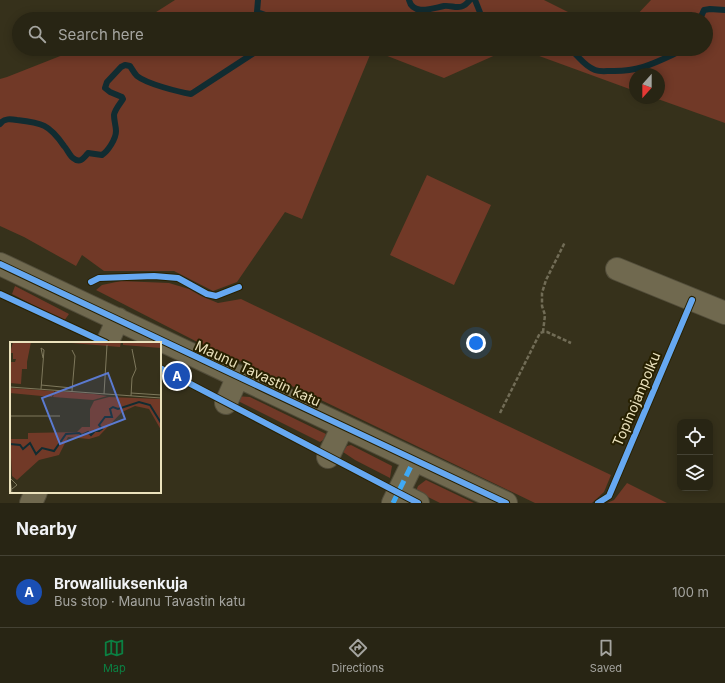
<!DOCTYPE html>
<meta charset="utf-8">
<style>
:root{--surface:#282514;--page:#302d1d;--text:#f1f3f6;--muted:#a5a5a0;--line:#444234;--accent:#0b8043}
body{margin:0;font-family:Inter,sans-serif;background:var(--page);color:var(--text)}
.controls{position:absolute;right:12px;bottom:12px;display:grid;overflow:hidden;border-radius:8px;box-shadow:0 2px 10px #0003}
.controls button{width:36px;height:36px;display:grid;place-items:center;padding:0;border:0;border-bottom:1px solid var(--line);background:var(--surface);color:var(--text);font:20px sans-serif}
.compass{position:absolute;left:629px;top:68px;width:36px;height:36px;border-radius:50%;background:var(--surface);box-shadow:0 2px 10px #0003;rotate:201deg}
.you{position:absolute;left:476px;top:343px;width:14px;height:14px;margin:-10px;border:3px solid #fff;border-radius:50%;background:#1a73e8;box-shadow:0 0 0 6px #1a73e833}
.badge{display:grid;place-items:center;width:26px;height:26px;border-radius:50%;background:var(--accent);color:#fff;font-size:13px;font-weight:700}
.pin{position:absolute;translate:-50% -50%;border:2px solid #fff;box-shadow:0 1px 4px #0006}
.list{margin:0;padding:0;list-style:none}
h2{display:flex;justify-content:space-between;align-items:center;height:52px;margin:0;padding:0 16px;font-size:17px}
h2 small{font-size:13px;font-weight:400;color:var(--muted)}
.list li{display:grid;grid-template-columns:26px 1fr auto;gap:12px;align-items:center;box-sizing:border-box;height:72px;padding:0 16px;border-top:1px solid var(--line)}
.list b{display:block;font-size:15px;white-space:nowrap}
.list p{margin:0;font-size:13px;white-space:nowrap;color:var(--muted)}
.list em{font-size:13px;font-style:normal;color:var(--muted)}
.icon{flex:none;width:22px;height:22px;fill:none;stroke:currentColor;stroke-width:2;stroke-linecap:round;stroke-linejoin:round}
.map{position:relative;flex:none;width:725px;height:503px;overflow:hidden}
.search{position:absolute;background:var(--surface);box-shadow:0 2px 10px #0003;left:12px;right:12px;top:12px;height:44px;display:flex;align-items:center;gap:10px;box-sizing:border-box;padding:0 14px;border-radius:22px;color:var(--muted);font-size:15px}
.sheet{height:124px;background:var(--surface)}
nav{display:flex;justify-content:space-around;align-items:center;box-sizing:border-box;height:56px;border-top:1px solid var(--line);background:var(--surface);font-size:11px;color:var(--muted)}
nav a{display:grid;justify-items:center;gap:2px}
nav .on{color:var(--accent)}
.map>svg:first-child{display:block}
.green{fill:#713927}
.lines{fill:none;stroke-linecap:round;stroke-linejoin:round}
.stream{stroke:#112c31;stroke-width:6}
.minor-casing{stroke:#534e3b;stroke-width:24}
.path{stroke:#716c56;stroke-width:2.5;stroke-dasharray:4 2;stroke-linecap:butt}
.minor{stroke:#70694f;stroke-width:22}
.quiet{stroke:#3fa9f5;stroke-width:5;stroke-dasharray:10 5;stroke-linecap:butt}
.cycleway-casing{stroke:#272000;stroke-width:8}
.cycleway{stroke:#66a8f1;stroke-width:6}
.labels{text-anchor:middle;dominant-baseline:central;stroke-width:4;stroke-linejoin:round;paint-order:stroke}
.street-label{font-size:14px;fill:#ebe2bd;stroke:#272000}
.inset-river{fill:none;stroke:#112c31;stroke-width:2}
.inset-road{fill:none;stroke:#7e785c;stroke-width:1}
.view{fill:#5b7ad0;fill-opacity:0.15;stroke:#5b7ad0;stroke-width:2}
.inset-edge{fill:none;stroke:#ebe2bd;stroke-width:2}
</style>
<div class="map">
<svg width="725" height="503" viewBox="0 0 725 503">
<rect width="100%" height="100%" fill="#36311b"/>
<!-- green -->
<path class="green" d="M175,0H544L582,19H143L153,14Z
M651,0H725V123L655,98H659V74H635V91L520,49H706V19H633Z
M78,49H509L444,78L372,50L302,219L285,212L237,282L213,291L174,271H104L82,255L76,266L24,237L0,226V79L7,77Z
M427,175L491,205L454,285L390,255Z
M121,281L169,283L189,289L201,296L218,303L241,299L611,475L604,492L592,503H535L240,361L213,350L96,290L102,285Z
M15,286L69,314L64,321L12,294Z
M236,396L250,397L326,434L323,440L320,442L234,399Z
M351,445L392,466L390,478L355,460L343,452L347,446Z
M426,480L474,503H440L416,491L418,486Z
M627,483L667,503H607L614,500Z"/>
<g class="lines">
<!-- stream -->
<path class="stream" d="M258,0L257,12L277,19
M409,0C413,16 433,8 444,6C450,5 458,9 463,6C466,5 468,2 470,0
M475,0L481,15L482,19
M700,19L704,10L710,9L725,10
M569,49C579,55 582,65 595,70C600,72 606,71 611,71C641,72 658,61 685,49
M0,124C4,118 11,119 17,120C42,123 49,124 64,146C67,149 70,156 73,158C80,164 84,158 88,153L102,155C108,151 116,139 116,131C116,126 114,121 114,115C115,109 120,104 123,99L122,97L110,92L105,88L107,82L121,67L125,65L130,66C132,69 134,73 137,76C147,84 179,92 191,94L260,49"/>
<!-- minor casing -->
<g class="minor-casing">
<path id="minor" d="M0,264L506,503
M617,269L725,313
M107,343L118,319
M226,403L238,376
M328,457L343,426
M398,493L418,503
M31,503L36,492
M393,503L414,460"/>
</g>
<!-- path -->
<path class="path" d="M543,332L545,315L542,306V293L546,280L565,242
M500,413L540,333L543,332H547L571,343"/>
<!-- minor -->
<use href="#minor" class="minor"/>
<!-- quiet -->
<path class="quiet" d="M393,503L414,460"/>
<!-- cycleway casing -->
<g class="cycleway-casing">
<path id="cycleway" d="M0,264L506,503
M91,282L99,278L154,276L178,278L207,294L216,296L239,287
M0,294L106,343
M160,368L418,503
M598,503L609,496L692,300"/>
</g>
<!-- cycleway -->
<use href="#cycleway" class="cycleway"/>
</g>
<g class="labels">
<!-- street labels -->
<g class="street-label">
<text transform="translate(258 373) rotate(25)">Maunu Tavastin katu</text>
<text transform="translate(636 399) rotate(-67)">Topinojanpolku</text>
</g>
</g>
<!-- overview -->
<g transform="translate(10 342)">
<rect width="151" height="151" fill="#36311b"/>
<path d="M3,0H21L17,20H26H17V27H12L11,42L0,41V20H5L6,17H3V11H0ZM49,0H111L110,5ZM113,0H151V6L113,3ZM0,46L44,49V50L42,55L0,51ZM45,49L84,52L97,54L83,58L43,55ZM99,55L151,57V88L139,67L125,64L112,70L89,94L79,97L58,95L49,113L29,118L7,138L2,134L0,97H18V91L67,90L72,85H80V67L84,59Z" fill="#713927"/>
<path class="inset-river" d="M0,102L10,103L13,107L20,101L26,112L32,106L44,109L56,92L69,91L72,93L78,90L81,93L85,89H89L92,87L89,83L95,75H102L100,67L103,65L108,67L129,60L140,63L151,81"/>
<path class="inset-road" d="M31,43L62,46M0,45L151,56M31,47L34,8L31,6L33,16M62,49L65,14L62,8M121,51L151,53M94,52L97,3M121,54L122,36L126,27L122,7M0,74H50M0,136L7,143L2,147M0,137L2,151"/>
<path class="view" d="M98,31L115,77L50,102L32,56Z"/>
<rect width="151" height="151" class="inset-edge"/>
</g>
</svg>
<div class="controls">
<button><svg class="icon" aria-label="locate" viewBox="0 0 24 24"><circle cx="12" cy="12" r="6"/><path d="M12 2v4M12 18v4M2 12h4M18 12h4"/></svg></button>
<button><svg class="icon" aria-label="layers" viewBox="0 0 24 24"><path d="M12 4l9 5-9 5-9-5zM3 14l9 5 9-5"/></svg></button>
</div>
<svg class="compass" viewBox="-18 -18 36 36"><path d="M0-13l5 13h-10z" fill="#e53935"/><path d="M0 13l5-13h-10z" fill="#a5a5a0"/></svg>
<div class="you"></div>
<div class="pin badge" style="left:177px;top:376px;background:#1a4fb4">A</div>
<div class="search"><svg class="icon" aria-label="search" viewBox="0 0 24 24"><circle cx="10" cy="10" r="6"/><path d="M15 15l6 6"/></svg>Search here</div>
</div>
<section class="sheet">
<h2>Nearby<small></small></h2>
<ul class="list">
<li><span class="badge" style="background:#1a4fb4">A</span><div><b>Browalliuksenkuja</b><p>Bus stop · Maunu Tavastin katu</p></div><em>100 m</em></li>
</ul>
</section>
<nav>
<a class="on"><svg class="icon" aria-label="map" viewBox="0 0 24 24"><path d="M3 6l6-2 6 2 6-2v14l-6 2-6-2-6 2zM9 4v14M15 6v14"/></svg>Map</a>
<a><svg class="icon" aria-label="directions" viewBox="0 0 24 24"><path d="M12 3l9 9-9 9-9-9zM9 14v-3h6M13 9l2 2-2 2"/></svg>Directions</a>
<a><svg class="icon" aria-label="saved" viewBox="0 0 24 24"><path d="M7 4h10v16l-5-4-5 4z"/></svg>Saved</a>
</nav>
